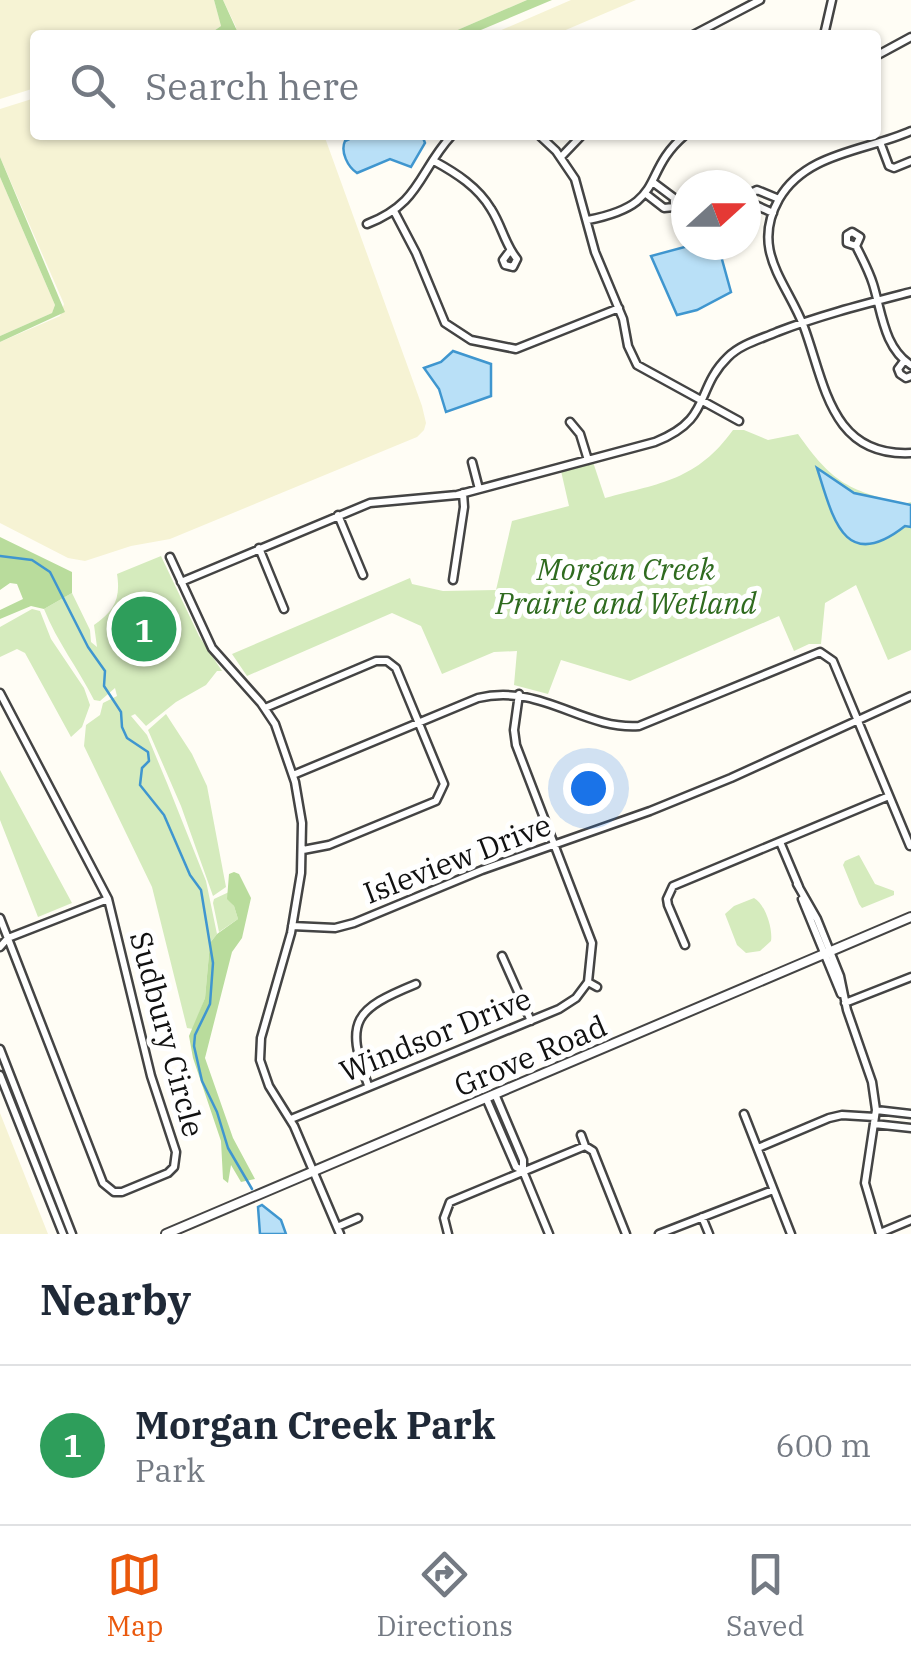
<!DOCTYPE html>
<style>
:root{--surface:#fff;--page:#f6f6f7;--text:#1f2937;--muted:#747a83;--line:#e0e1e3;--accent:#ea580c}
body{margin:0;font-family:"IBM Plex Serif",serif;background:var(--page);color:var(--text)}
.compass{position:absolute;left:671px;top:170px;width:90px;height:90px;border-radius:50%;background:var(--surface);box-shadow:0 2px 8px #0004;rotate:69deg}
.you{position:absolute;left:588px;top:788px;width:35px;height:35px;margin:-25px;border:8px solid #fff;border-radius:50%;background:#1a73e8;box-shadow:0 0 0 15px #1a73e833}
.badge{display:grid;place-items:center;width:65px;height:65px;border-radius:50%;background:var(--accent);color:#fff;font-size:32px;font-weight:700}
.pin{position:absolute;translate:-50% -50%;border:5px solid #fff;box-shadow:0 2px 10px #0006}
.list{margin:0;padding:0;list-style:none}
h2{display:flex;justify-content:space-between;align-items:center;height:130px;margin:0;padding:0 40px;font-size:42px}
h2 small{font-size:32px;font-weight:400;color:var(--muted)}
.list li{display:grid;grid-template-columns:65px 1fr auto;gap:30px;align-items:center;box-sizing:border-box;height:160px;padding:0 40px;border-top:2px solid var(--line)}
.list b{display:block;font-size:38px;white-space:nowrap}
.list p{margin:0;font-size:32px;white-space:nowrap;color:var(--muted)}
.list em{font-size:32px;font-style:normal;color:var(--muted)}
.icon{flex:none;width:55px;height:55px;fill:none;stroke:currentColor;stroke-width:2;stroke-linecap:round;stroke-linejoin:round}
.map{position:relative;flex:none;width:911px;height:1234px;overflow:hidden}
.search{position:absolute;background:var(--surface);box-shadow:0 2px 8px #0004;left:30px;right:30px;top:30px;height:110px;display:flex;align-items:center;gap:25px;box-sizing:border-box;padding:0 35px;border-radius:10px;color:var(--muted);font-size:38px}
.sheet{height:290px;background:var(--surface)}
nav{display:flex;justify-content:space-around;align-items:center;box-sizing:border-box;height:140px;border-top:2px solid var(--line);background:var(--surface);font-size:28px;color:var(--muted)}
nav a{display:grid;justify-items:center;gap:5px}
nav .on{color:var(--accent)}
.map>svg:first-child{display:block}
.farmland{fill:#f6f3d4}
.green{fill:#d5ebbd}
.forest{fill:#b9dc9c}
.water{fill:#b9e0f7;stroke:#3f96cf;stroke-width:2.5}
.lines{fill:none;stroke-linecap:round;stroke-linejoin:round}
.stream{stroke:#3f96cf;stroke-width:2.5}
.minor-casing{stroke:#444;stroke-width:11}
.tertiary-casing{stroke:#444;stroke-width:12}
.minor{stroke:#fff;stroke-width:6}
.tertiary{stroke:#fff;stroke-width:8}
.labels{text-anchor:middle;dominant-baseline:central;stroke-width:10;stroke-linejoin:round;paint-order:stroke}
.park-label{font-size:30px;font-style:italic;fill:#2f6b1f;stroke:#fff}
.street-label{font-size:30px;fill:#111;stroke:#fff}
</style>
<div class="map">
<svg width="911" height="1234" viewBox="0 0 911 1234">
<rect width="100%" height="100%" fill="#fffdf5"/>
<!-- farmland -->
<path class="farmland" d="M0,0H214L221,26L208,35H35V88L0,99Z
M223,0H527L446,35H235L236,27Z
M571,0H636L554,35H490Z
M35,98V135H324L422,406L426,423L424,430L417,437L170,539L131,546L85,561L68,558L0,523V342L60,316L64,304L0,157V109Z
M0,177L55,305L52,313L0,336Z
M0,1113L48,1234H0Z"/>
<!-- green -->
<path class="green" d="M733,430H744L768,440L798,434C832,482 846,489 903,504L911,502V650L888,660L856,585L825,603L821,644H809L794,651L779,616L630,681L561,660L548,694L514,685L517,651L494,652L442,674L421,626L392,613L247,676L232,654L410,578L412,584L443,591L496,590L512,521L569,506L561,471L593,462L605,498C661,483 697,480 733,430Z
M161,556L199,636L222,671H217L206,685L176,702L146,726L135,714L131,716L147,735L167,783L206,881L217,934L210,943L205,998L193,1029L187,1028L152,887L84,746L86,725L100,715L103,703L117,696L115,688L100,701L94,700C78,668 57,642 44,609L72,593L90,630L91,642L97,647L94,625C114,611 121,599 117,574Z
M32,609L40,611L51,639L84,688L90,705L82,727L71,737L25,653L17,649L0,657V627Z
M166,714L192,754L207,786L226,887L213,896L181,806L148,730Z
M0,770L72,903L38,917L0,820Z
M859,855L875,884L894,891V895L862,908L859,904L843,865L845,861Z
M229,892L228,899L234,906L238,919L219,932L213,903L214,899Z
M754,898C765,904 773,928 771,941L760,951L746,953L737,945L725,914L734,906Z"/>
<!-- forest -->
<path class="forest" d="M214,0H223L238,33L235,35H208L221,26Z
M527,0H552L469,35H446Z
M0,157L65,312L0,342V336L52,313L55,305L0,177Z
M0,537L72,572V593L44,609L31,606L0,619V610L23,599L17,584L10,583L0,590Z
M234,872L239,874L251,898L242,938L232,952L205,1058L233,1138L255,1179L241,1182L231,1165L228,1183L223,1179L221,1141L193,1058L189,1036L205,998L210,943L217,934L238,919L234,906L227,899L229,874Z"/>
<!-- water -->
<path class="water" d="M358,135H422L425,143L411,167L390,159L357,173C348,167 340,152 345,141Z
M692,245H718L731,292L697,310L677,315L651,256Z
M453,351L491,364V396L446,412L439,389L424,368L441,362Z
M817,468L854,493L911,505V527L905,526C844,574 833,518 817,468Z
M262,1205L281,1220L286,1234H260L258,1207Z"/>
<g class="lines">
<!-- stream -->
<path class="stream" d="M0,556L32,560L50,572L88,647L105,671L104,686L121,712L122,727L127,738L148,752L149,761L142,768L140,785L164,815L190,875L201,890L213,963L210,1004L195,1035L194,1046L202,1081L217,1112L228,1148L252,1189"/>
<!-- minor casing -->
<g class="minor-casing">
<path id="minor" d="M693,35L760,0
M824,35L832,0
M876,56L911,37
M911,131C867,151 806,152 779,199C750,251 787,282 804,327C825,384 831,457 911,453
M539,135L556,151L575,179L595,252L623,319L628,346L637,365L739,421
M880,142L889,166L894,168L911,161
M561,157L582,135
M434,161C456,173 478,187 491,209C502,226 505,245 517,259L513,267L505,265L503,260L509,252
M646,194L664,208L674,207V198L654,183
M394,211L416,253L445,323L471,340L516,349L619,308
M773,213L751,203L747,195L757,190L779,199
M588,220C669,204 639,174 685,135
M367,224C421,203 418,172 452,135
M856,246L860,237L852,232L847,235V243L856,246C862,258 869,271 873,284C882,313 884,348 911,365
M904,361L898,369L900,374L906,378L911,376
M570,422L580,434L588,460
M472,462L479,489
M338,515L363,575
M259,548L284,609
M170,557L212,648L261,703L275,724L295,782L302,823L301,873L291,933L261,1038L260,1060L269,1086L294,1126L340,1234
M453,580L464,507L463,493
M181,582L370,503L457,495L655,442C713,419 694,390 728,357C741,344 761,339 777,332C821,315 865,304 911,292
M0,693L108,899L151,1076L176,1152L174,1167L168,1173L122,1192H114L103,1183L0,918
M265,708L376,661H387L396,668L444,784L436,801L329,845L303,850
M293,775L478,698C541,683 583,730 639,726L820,652L833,661L910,846
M780,842L799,887
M797,884L817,919L840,976L847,1010L872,1082L876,1110L865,1183L880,1234
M802,899L841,994
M292,926L335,928L354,923L482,870L650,811L731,778L911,696
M685,945L668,905L667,899L673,886L889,796
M0,947L8,938L108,899
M502,956L531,1021
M588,982L597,987
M845,1003L911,977
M0,1049L72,1234
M0,1075L63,1234
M368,1085C344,1020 355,1009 416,984
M495,1094L523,1160V1171L549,1234
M486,1098L516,1167L522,1170
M876,1110L911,1114
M744,1114L791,1234
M291,1119L559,1009L576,998L588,982L592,943L516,745L514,730L519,694
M874,1124L911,1128
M581,1135L585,1146
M758,1148L829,1118L842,1115L875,1117
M702,1217L709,1234
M337,1227L358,1218
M880,1233L911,1220
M448,1234L444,1218L450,1202L585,1146L593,1151L626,1234
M659,1234L773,1190"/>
</g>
<!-- tertiary casing -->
<g class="tertiary-casing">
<path id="tertiary" d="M166,1234L911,917"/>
</g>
<!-- minor -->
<use href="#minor" class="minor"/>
<!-- tertiary -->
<use href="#tertiary" class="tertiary"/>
</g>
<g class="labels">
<!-- park labels -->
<g class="park-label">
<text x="626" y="568">Morgan Creek<tspan x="626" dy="34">Prairie and Wetland</tspan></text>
</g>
<!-- street labels -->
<g class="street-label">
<text transform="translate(457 858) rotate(-21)">Isleview Drive</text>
<text transform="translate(168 1034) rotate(75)">Sudbury Circle</text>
<text transform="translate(435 1034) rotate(-22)">Windsor Drive</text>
<text transform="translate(530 1055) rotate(-23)">Grove Road</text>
</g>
</g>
</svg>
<svg class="compass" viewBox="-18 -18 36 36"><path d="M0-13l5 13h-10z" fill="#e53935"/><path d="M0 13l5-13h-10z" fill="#747a83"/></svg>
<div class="you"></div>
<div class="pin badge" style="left:144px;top:629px;background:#2e9e5b">1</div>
<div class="search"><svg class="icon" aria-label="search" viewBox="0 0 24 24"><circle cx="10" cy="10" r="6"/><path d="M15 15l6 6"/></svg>Search here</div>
</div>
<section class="sheet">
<h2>Nearby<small></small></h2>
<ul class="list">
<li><span class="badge" style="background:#2e9e5b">1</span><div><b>Morgan Creek Park</b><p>Park</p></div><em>600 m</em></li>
</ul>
</section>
<nav>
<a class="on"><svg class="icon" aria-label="map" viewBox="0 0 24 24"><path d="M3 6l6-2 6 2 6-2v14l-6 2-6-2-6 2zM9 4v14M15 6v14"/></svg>Map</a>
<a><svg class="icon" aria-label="directions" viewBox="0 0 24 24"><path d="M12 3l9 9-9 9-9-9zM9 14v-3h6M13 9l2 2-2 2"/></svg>Directions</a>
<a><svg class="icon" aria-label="saved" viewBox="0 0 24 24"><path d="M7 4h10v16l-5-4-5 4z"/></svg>Saved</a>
</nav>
